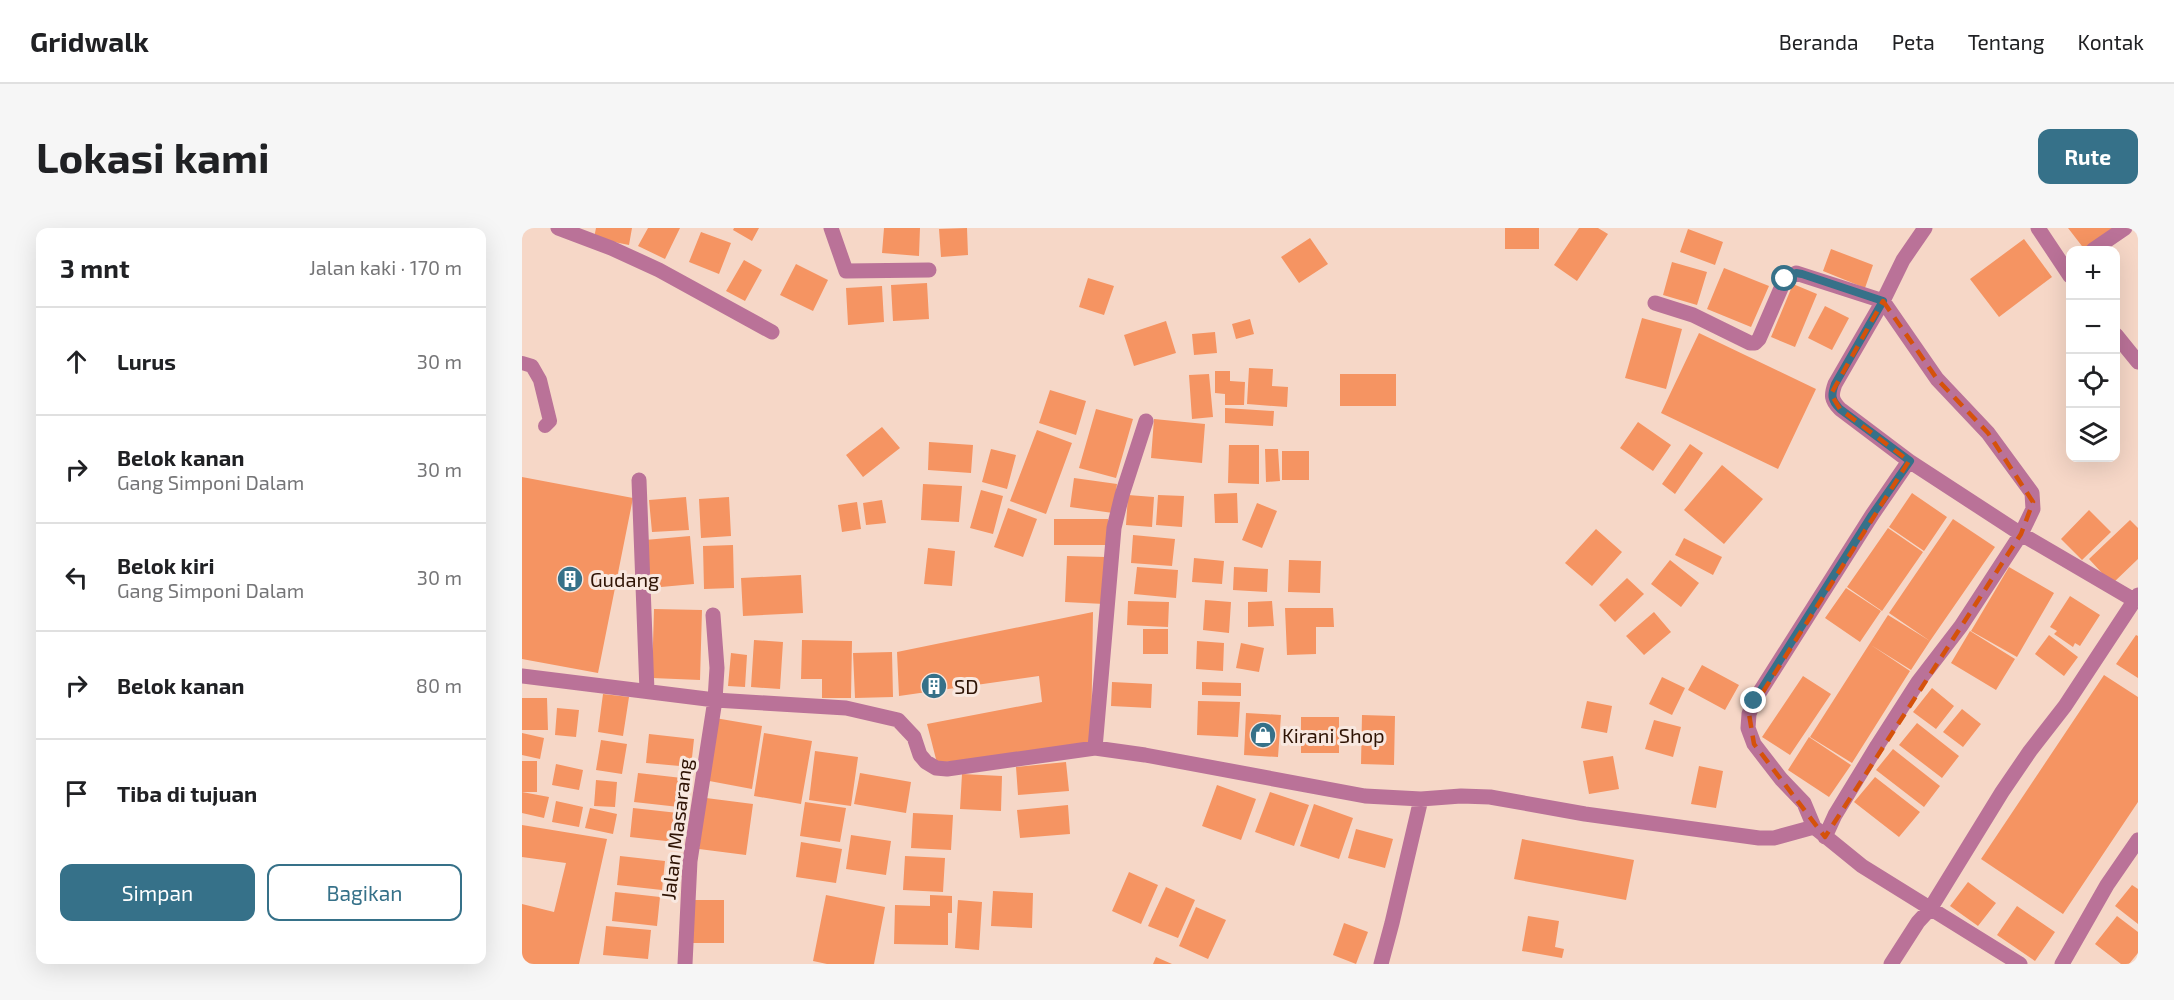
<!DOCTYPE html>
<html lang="id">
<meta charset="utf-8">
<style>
:root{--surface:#fff;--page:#f6f6f6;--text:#202124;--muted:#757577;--line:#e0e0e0;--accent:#367189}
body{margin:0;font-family:"Exo 2",sans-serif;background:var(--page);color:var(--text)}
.controls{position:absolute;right:18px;top:18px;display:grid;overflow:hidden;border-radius:12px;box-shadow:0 6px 24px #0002}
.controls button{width:54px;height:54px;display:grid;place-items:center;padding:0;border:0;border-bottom:2px solid var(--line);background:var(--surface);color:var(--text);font:30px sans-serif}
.stop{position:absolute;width:18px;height:18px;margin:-14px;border:4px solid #367189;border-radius:50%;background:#fff}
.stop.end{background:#367189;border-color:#fff;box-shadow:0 2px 6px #0008}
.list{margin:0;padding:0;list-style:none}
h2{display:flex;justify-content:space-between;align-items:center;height:78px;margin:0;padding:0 24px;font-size:26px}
h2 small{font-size:20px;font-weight:400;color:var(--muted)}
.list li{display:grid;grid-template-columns:39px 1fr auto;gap:18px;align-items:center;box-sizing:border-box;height:108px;padding:0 24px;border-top:2px solid var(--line)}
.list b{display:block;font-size:22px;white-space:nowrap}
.list p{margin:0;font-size:20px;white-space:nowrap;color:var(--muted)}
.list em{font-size:20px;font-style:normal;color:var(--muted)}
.actions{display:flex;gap:12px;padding:18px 24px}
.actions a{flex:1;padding:14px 0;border:2px solid var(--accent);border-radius:12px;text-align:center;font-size:21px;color:var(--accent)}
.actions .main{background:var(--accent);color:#fff}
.icon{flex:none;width:33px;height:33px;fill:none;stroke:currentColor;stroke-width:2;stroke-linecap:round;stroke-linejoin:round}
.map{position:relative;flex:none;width:1616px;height:736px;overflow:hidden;border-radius:12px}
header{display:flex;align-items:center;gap:36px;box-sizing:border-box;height:84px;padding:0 30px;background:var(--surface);border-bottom:2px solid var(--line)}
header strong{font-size:28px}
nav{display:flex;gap:33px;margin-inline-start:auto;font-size:21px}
.intro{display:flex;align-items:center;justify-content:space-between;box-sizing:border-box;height:144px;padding:0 36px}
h1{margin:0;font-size:42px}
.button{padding:15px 27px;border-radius:12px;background:var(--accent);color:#fff;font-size:21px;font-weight:700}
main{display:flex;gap:36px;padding:0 36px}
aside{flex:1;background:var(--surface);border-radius:12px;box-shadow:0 6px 24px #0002}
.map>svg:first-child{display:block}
.building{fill:#f59462}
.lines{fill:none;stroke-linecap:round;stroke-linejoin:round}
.lane{stroke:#ba7298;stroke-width:14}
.street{stroke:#ba7298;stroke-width:15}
.route{stroke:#367189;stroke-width:8}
.marked{fill:none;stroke:#d5520b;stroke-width:4.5;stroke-dasharray:12 8;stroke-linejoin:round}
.labels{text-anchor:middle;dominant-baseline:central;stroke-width:6;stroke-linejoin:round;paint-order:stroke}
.poi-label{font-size:20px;fill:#2e1304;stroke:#f8e8e0;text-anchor:start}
.street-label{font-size:20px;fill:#2e1304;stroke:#f8e8e0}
</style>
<header>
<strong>Gridwalk</strong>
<nav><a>Beranda</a><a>Peta</a><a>Tentang</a><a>Kontak</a></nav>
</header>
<div class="intro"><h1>Lokasi kami</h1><a class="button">Rute</a></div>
<main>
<aside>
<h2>3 mnt<small>Jalan kaki · 170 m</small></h2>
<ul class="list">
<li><svg class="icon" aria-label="ahead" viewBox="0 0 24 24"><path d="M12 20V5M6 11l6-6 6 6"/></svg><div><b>Lurus</b></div><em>30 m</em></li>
<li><svg class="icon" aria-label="right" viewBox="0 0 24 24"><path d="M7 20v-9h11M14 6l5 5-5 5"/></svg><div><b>Belok kanan</b><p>Gang Simponi Dalam</p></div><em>30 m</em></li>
<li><svg class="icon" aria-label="left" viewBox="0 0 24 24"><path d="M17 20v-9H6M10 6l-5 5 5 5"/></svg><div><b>Belok kiri</b><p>Gang Simponi Dalam</p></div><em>30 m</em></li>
<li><svg class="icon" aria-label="right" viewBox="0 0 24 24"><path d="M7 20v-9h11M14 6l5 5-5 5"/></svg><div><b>Belok kanan</b></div><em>80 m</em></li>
<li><svg class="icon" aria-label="arrive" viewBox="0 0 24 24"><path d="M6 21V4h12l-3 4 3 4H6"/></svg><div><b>Tiba di tujuan</b></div></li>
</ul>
<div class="actions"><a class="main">Simpan</a><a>Bagikan</a></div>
</aside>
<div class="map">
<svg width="1616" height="736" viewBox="0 0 1616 736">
<rect width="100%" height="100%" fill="#f6d7c7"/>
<!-- building -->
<path class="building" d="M74,0H110L107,17L72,10Z
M126,0H158L143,31L116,18Z
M212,0H237L230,13L211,2Z
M362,0H398L397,28L360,25Z
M445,0L446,27L419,29L417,1Z
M983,0H1017V21H983Z
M1057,0H1076L1086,6L1055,53L1032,37Z
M1546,0H1593L1563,22Z
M1166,1L1201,14L1193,37L1158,24Z
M179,4L209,15L197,46L167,34Z
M788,10L806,36L777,55L759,29Z
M1502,11L1530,49L1477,89L1448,51Z
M1309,21L1351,37L1343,60L1301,43Z
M222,32L240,42L223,73L204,63Z
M1150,34L1185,44L1175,77L1141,67Z
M274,36L306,52L291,83L258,67Z
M1202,40L1247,58L1229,99L1185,81Z
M566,50L592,58L582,87L557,79Z
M405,55L407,91L371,93L369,57Z
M1271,56L1295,66L1273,119L1249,109Z
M360,58L362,94L326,97L324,60Z
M1303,78L1327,90L1310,122L1286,110Z
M1120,90L1160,101L1144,161L1103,150Z
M728,91L732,106L714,111L710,96Z
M644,93L654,125L612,138L602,107Z
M693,104L695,125L672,127L670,106Z
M1177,105L1294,161L1256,241L1139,185Z
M727,140L751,141L750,158L766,159L765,179L725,176Z
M693,143H708V153L723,154L722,177H703V166L693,165Z
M687,146L691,189L670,191L667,147Z
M818,146H874V178H818Z
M528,162L564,173L554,207L517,195Z
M703,180L752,183L751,198L703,195Z
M574,181L611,191L594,250L557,240Z
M632,191L683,196L680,235L629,230Z
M1116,194L1149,217L1131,243L1098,220Z
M360,199L378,220L341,249L324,227Z
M515,202L550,215L524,286L488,273Z
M407,214L451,217L449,245L406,242Z
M1168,216L1181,225L1153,266L1140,256Z
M707,217H737V256L706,255Z
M469,221L494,227L485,261L460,254Z
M743,221H756L758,253L744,254Z
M760,223H787V252H760Z
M1200,237L1241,271L1202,316L1162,282Z
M0,249L111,270L76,445L0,431Z
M552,250L595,256L591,285L548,279Z
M401,256L440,258L437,294L399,292Z
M459,262L481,268L471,306L448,300Z
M715,265L716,295H693L692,266Z
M1390,265L1425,289L1402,323L1367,299Z
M606,267L632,269L630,299L604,297Z
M636,267L662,268L660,299L634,297Z
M164,269L167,302L130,304L127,272Z
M207,269L209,308L179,310L177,271Z
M360,272L364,295L344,297L341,275Z
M335,274L339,301L320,304L316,277Z
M735,275L755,283L740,320L720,312Z
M486,280L515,291L501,329L472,319Z
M1567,282L1589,304L1560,332L1539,311Z
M532,291H586V317H532Z
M1431,291L1473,319L1408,413L1367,385Z
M1608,292L1616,300V331L1590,356L1567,331Z
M1366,300L1401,324L1360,383L1325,359Z
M1074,301L1100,324L1070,358L1043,335Z
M611,307L653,311L650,338L609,335Z
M168,308L172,356L128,360L123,312Z
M1162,310L1200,329L1191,347L1153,327Z
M211,317L212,360L182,361L181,318Z
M406,320L433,323L430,358L402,356Z
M545,328L584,329L582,376L543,374Z
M672,330L702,333L700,356L670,354Z
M767,332L799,333L798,365L766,364Z
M1148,332L1177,355L1159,379L1129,356Z
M615,339L656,342L654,370L612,366Z
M712,339L746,341L745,364L711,362Z
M1487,339L1532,365L1495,429L1449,403Z
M279,347L281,385L221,388L219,350Z
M1105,350L1122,366L1093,394L1077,377Z
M1324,360L1359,383L1338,414L1303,390Z
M1548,368L1578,387L1558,418L1553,415L1551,419L1532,406L1535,403L1528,399Z
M683,372L709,374L707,405L681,402Z
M606,373L647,374L646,399L605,397Z
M750,373L752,398L726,399V374Z
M763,380H811L812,399H794V426L765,427Z
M132,381L180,382L178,452L130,450Z
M571,384L569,517L415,535L405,496L520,474L517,448L377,468L375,424Z
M1132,384L1149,404L1122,427L1104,408Z
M1366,387L1408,413L1389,442L1349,417L1388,443L1330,535L1288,509Z
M621,401H646V426H621Z
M1448,403L1493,431L1474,462L1429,435Z
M1527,407L1556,429L1542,448L1513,426Z
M1614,407L1616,408V450L1594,436Z
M232,412L261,414L258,461L229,459Z
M280,412L330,413L329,470H300V451H279Z
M675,413L702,415L701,443L674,441Z
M719,415L742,420L737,444L714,440Z
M370,424L371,469L333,470L331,425Z
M209,425L225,427L223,459L206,458Z
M1180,437L1217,457L1203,482L1166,462Z
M1582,447L1616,469V574L1541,686L1459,631Z
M1281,448L1309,466L1268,527L1240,509Z
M1140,449L1163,460L1150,487L1127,476Z
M590,454L630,456L629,480L589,478Z
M680,454L719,455V468L680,467Z
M1410,460L1432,478L1414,501L1391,484Z
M81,466L107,469L101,508L76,504Z
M0,470H25L26,502H0Z
M676,473L718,474L716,509L675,507Z
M1065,473L1090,478L1085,505L1059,500Z
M35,480L57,482L54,509L33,507Z
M1440,481L1459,496L1441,519L1421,504Z
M724,485L759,487L756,529L722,527Z
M840,487L873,488L872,537L839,536Z
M779,489H817V525H779Z
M193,490L240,498L230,561L182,552Z
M1132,492L1159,499L1151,529L1123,521Z
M1395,495L1437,528L1420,550L1377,517Z
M0,505L22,510L18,531L0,527Z
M242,505L290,513L279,576L232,568Z
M127,506L172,511L169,539L124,535Z
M1287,509L1329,537L1307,569L1266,542Z
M79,512L105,516L100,546L74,542Z
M1371,521L1418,558L1402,579L1354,542Z
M293,523L336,529L329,578L287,572Z
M1091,528L1097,561L1067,566L1061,533Z
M0,533H15V564H0L27,569L22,590L0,585Z
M544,534L547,563L496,567L494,539Z
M34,536L61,542L57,562L30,557Z
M1177,538L1201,543L1194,580L1169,576Z
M116,545L160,550L157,579L112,574Z
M338,545L389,554L384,585L332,576Z
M440,546L480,548L479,583L438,581Z
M1353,549L1398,584L1377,609L1332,574Z
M74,552L95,554L93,579L72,578Z
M695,557L734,571L719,612L680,598Z
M748,564L787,577L772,618L733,604Z
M184,570L231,576L224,627L177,621Z
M34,573L61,579L57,599L30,594Z
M283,574L324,580L318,614L278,608Z
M792,576L831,590L817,631L778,618Z
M546,577L548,606L498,610L495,582Z
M68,580L95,586L91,606L63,600Z
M111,580L156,585L153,614L108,609Z
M391,585L431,587L429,622L389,620Z
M0,597L85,611L57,736H0V676L32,684L44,635L0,629Z
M834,601L871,611L863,640L826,630Z
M329,607L369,613L364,647L324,641Z
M1000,611L1112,632L1104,672L992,651Z
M279,614L320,621L314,655L274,649Z
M98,628L143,633L140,662L95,657Z
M383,628L423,630L421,664L381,662Z
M607,644L636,657L619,696L590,683Z
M1446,654L1474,675L1456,698L1428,678Z
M1610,657L1616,661V696L1593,678Z
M644,659L673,672L656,710L626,698Z
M471,663L511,665L510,700L469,698Z
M93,664L138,669L135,698L90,693Z
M304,667L363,679L352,736H305L291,733Z
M408,667L430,668V685H426V717L372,716L373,677L408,678Z
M169,672H202V715H169Z
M436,672L460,674L457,722L433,720Z
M1495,678L1533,704L1513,733L1475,707Z
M674,679L704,692L686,731L657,718Z
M1006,688L1037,693L1033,719L1042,721L1040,730L1000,723Z
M1595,688L1616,704V725L1607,736H1599L1573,716Z
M822,695L846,704L834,736L811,727Z
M84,698L129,702L126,731L81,727Z
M634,729L650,736H631Z"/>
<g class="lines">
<!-- lane -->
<path class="lane" d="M0,135L10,138L18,152L28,193L23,198"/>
<!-- street -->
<path class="street" d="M36,0L89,20L137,42L250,104
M309,0L324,43L407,42
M1516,0L1548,48
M1571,22L1603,0
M1133,75L1171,87L1228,115H1233L1237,111L1263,51L1274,45L1361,73L1415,151L1466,205L1510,265L1511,281L1499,306L1387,233L1350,287L1232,473L1227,486L1226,500L1232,516L1259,551L1282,575L1292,599L1340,638L1498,736
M1594,107L1616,134
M1387,233L1318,181C1309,172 1309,167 1313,156L1361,73L1381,32L1403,0
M117,252L125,463
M0,448L193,472L324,480L376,492L392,509L398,527L404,534L414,540L425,541L573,520L623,527L843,568L899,571L939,568L968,569L1063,586L1237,610H1252L1292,599
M573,520L592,300L600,267L624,193
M1303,609L1313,587L1355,518L1396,454L1439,398L1499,306L1612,372
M163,736L168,633L193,472L195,440L191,387
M859,736L870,695L899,571
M1369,736L1396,694L1408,681L1480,564L1508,523L1543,478L1616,367
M1540,736L1585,657L1616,612"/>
</g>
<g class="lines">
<!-- route -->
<path class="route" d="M1232,473L1350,287L1388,233L1318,181C1309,172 1309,167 1313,156L1361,73L1280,46L1274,45L1263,51"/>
</g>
<!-- marked area -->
<path class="marked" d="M1361,73L1415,151L1466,205L1511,274L1499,306L1303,609L1232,516L1227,486L1387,233L1318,181L1309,166Z"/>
<!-- icons -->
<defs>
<g id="building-disc" transform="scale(1.35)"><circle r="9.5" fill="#367189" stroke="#f8e8e0"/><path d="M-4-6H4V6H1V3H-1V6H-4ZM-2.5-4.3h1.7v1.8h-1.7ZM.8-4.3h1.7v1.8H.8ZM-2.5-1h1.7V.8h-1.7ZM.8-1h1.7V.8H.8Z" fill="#fff"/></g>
<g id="shop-disc" transform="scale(1.35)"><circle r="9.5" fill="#367189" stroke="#f8e8e0"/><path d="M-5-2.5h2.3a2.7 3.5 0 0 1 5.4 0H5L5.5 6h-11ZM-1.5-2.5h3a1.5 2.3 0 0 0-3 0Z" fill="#fff"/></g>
</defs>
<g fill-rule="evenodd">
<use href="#building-disc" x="48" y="351"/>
<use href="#building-disc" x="412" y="458"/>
<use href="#shop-disc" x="741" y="507"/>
</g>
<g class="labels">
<!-- poi labels -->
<g class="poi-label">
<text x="68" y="351">Gudang</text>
<text x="432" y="458">SD</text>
<text x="760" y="507">Kirani Shop</text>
</g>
<!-- street labels -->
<g class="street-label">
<text transform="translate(154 601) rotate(-83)">Jalan Masarang</text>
</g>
</g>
</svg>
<div class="controls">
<button>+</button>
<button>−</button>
<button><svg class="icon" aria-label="locate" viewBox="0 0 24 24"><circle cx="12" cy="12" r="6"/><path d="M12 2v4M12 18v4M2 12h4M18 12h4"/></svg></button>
<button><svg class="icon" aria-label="layers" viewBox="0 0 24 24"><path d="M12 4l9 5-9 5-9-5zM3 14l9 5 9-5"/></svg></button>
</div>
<div class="stop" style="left:1263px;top:51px"></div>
<div class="stop end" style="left:1232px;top:473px"></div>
</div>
</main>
